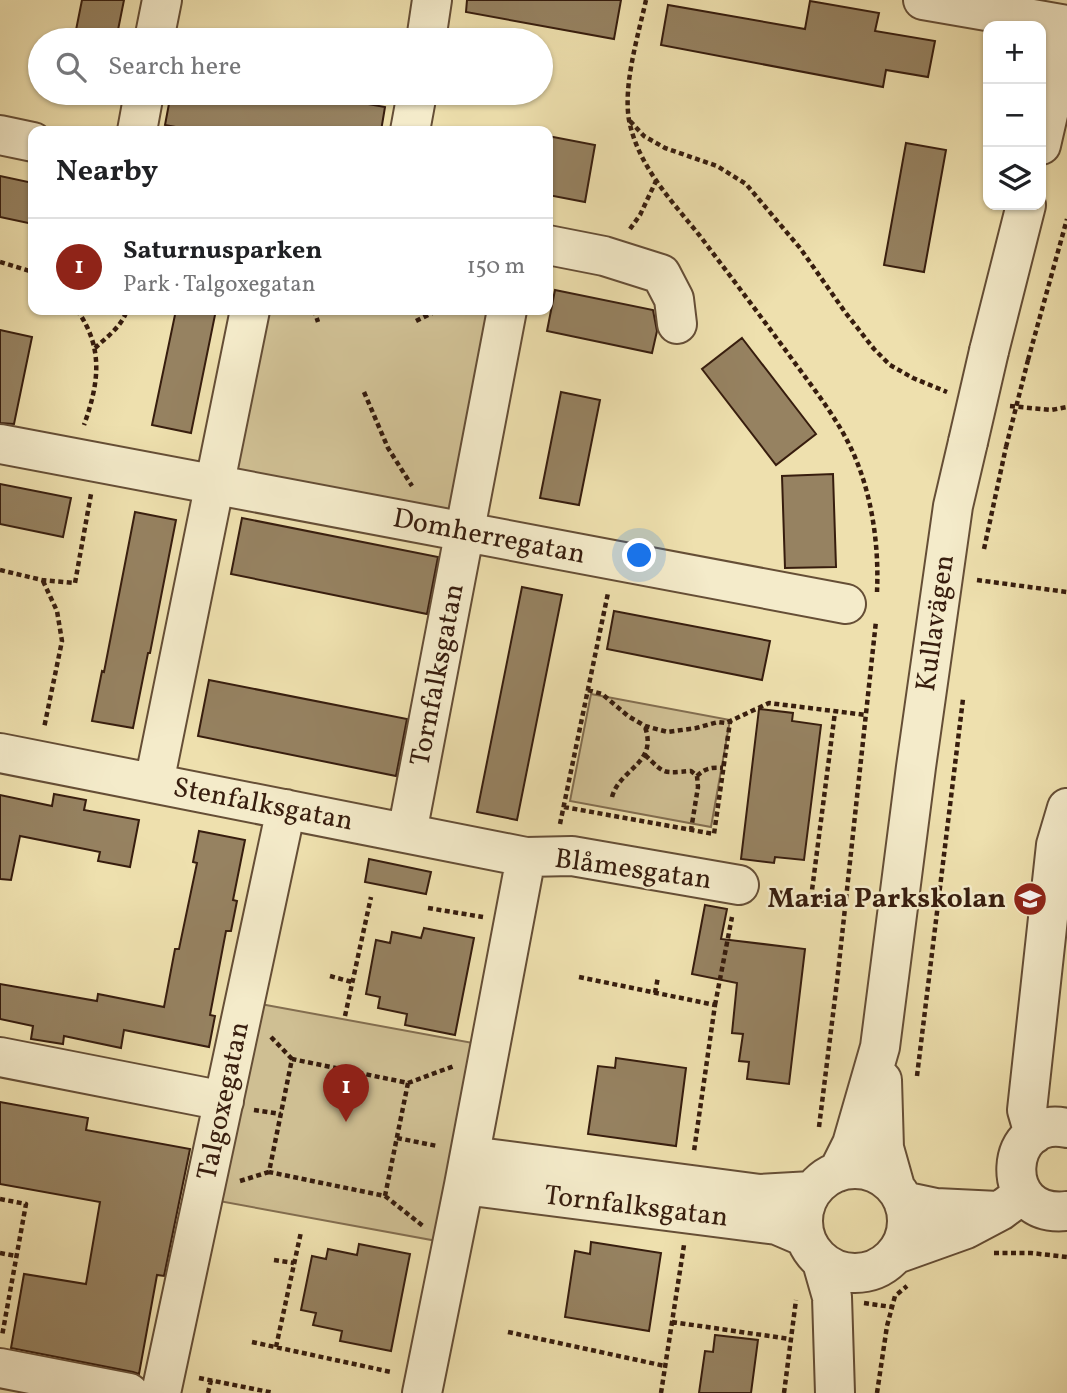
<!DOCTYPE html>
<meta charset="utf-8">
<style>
:root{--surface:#fff;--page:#f6f6f6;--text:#202124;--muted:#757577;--line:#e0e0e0;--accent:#8f2418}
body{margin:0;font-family:Vollkorn,serif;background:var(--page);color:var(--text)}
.controls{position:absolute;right:21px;top:21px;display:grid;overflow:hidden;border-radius:14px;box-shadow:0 2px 5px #0004}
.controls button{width:63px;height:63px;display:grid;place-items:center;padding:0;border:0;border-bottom:2px solid var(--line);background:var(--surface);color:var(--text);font:35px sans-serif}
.you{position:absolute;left:640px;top:556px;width:24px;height:24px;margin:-18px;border:5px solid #fff;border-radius:50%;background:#1a73e8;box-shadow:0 0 0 10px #1a73e833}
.badge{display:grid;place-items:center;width:46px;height:46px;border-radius:50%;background:var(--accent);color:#fff;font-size:23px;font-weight:700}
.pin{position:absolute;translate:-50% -58px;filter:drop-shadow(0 2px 4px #0008)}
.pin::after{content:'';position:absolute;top:37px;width:24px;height:21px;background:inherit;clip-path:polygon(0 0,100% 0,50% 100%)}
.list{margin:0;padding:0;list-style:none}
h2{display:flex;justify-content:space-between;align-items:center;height:91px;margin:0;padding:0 28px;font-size:30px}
h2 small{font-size:23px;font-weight:400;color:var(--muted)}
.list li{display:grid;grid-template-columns:46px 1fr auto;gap:21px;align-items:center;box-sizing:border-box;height:98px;padding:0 28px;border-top:2px solid var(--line)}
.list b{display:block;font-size:26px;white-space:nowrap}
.list p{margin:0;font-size:23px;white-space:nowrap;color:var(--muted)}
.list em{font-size:23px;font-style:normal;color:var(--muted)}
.icon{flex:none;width:38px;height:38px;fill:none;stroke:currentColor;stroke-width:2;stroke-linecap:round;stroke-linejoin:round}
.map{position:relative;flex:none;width:1067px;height:1393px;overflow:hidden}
.search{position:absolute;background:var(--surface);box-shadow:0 2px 5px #0004;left:28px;top:28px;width:525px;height:77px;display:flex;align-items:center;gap:18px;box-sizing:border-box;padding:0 24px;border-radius:38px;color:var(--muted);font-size:26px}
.panel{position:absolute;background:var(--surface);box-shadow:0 2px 5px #0004;left:28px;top:126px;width:525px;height:189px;border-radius:14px}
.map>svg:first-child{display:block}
.green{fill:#cfbf93;stroke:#836e50;stroke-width:2}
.building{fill:#968261;stroke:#371d0e;stroke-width:2}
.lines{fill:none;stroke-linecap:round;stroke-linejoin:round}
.minor-casing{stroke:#654e36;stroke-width:42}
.path{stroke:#371d0e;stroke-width:4.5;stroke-dasharray:5 3.5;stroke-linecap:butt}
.minor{stroke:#f4ebca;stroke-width:38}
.minor-bridge-casing{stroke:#654e36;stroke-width:42;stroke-linecap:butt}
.path-bridge{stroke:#371d0e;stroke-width:4.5;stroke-dasharray:5 3.5;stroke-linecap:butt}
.minor-bridge{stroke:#f4ebca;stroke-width:38}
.labels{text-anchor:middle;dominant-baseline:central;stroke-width:5;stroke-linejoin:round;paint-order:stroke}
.street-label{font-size:28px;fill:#371d0e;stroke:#f4ebca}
.poi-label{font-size:28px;font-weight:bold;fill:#371d0e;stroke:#f4ebca;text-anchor:end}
</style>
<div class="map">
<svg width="1067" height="1393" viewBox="0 0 1067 1393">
<rect width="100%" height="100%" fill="#eee0ae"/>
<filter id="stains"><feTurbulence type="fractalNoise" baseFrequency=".00286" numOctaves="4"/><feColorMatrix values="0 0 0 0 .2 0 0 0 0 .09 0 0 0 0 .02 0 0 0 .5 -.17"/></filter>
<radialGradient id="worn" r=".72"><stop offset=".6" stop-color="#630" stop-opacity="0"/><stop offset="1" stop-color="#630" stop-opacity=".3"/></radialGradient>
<!-- green -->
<path class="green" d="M262,310H495L451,517L229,470Z
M591,694L730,720L711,827L570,801Z
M255,1003L473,1043L437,1241L219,1201Z"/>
<!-- building -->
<path class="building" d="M82,0H124L116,40H74Z
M467,0H621L614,39L466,12Z
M810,1L879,13L875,31L935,41L928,77L886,70L883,87L661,45L668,5L805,29Z
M171,93H306L385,107L381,131H197L165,125Z
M548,136L595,145L585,202L548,195Z
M906,143L946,150L924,272L884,265Z
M0,176L33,183V224L0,217Z
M555,290L653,310L657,331L652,353L547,331Z
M176,310H216L191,433L152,425Z
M0,330L32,337L14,424L0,423Z
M742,338L816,434L776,465L702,369Z
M561,392L600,400L579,505L540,498Z
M833,474L836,567L785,568L782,476Z
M0,484L71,498L63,537L0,524Z
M135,512L176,520L150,653H148L133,728L92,721L102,671L104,672Z
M242,518L438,557L427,614L231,574Z
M522,587L562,595L517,820L477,812Z
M614,611L770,641L762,680L607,649Z
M209,680L407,719L396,776L198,736Z
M759,709L793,713L792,721L821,725L804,860L775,857L774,863L741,859Z
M54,794L86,800L84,810L139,820L130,867L98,861L100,852L20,836L11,880L0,879V795L52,806Z
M199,831L245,840L233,900L237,901L231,931H226L210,1015L215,1016L209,1047L124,1030L121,1048L64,1036L63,1044L31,1039L33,1026L0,1019V984L97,1001L98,994L164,1007L175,949H179L197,863L193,862Z
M369,859L431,872L426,894L365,882Z
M705,905L727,909L721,939L805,949L789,1084L747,1079L749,1062L739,1061L743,1034L732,1033L737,983L692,974Z
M424,928L474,938L455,1035L405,1025L407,1014L378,1008L380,997L366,994L376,940L390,943L392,932L421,938Z
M616,1058L686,1068L676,1146L588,1134L598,1066L615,1068Z
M0,1102L88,1118L86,1130L190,1149L164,1276L157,1275L139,1374L133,1372L11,1348L24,1274L86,1284L100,1202L0,1184Z
M591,1242L661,1253L649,1331L565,1317L575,1251L590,1254Z
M359,1244L410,1254L391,1351L340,1341L342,1331L313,1325L316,1313L301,1310L312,1256L326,1259L328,1249L357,1255Z
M715,1335L758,1340L751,1393H699L705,1351L713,1352Z"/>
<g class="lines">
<!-- minor casing -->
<g class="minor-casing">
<path id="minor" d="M923,0L1067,25
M154,40L162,0
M426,40L432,0
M137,131L144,93
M410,131L417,93
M0,135L33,142
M1041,145L1067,32
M548,245L604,256L661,274L674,299L677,324
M989,351L1026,205
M0,444L846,604
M0,753L526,857L572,856L739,885
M154,783L250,310
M407,833L507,310
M0,1057L224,1101
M882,1080L884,1148L895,1187
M1067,1128C1004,1114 995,1219 1067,1211
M1034,1134L1027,1110L1056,845L1067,808
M470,1156L760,1194L812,1191
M803 1221a52 52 0 1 1 104 0a52 52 0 1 1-104 0Z
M838,1172L852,1144L880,1047L916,767L953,506L968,442
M464,1185L777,1225L805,1237
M903,1201L936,1208L998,1211
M896,1254L966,1229L1000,1211L1023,1194
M822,1262L832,1297L835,1393
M0,1368L129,1393
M161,1393L286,809
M422,1393L464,1185L526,857"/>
</g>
<!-- path -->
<path class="path" d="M646,0C638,36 623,85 629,120C638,166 671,200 700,236C731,277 762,318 792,359C816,392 842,424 857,462C873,502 879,549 877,592
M630,121L644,136L665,148L717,166L746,184L800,248L845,312L874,349L890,365L913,378L947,392
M630,229L640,215L656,181
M0,262L33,272
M77,310C104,348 99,383 84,425
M314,310L318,322
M416,321L438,310
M95,348C107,337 122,326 127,310
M1028,360L1067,219
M364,392L388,448L412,486
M1010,406L1051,410L1067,407
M984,549L1006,447
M0,570L42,580L75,583L91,494
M977,580L1067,592
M43,581L57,611L62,641L44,728
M588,690L602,694L628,716L645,726L668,732L696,728L718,722L726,723L769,703L866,715
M645,755C666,775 662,773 691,771L697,776L698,787L691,830
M697,776C705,768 712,767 723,768
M612,797C620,768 658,764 645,727
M564,807L714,834L730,722
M560,824L608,593
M771,891L846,905
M811,898L835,712
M428,908L483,917
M330,976L352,982
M579,977L715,1005L694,1151
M655,993L658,977
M715,1005L732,917
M345,1016L371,897
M271,1037L292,1059
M917,1076L963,699
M408,1083L385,1196L269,1172L292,1059L408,1083L454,1066
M254,1110L281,1114
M819,1127L837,982L876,621
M397,1138L437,1146
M240,1181L269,1172
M385,1196L423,1226
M0,1199L26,1204L2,1336
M0,1253L16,1256
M994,1253H1031L1067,1257
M274,1260L294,1263
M864,1303L892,1307
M672,1322L790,1339
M508,1332L665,1366
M252,1342L391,1372
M276,1347L301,1232
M199,1378L274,1393
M208,1393L211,1380
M661,1393L684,1245
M784,1393L796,1300
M877,1393L887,1326L895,1296L907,1286"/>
<!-- minor -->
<use href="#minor" class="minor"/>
<!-- minor-bridge casing -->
<g class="minor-bridge-casing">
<path id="minor-bridge" d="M968,442L989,351"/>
</g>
<!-- path-bridge -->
<path class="path-bridge" d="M1006,447L1028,360"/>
<!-- minor-bridge -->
<use href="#minor-bridge" class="minor-bridge"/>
</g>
<!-- icons -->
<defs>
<g id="school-disc" transform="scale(1.75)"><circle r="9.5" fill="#8f2418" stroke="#f4ebca"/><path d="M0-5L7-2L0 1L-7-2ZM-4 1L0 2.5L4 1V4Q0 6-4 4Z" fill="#fff"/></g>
</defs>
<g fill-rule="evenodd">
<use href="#school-disc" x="1030" y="899"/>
</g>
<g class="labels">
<!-- street labels -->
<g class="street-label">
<text transform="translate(489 537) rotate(11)">Domherregatan</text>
<text transform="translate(936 623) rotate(-82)">Kullavägen</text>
<text transform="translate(438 675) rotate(-79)">Tornfalksgatan</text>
<text transform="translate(263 805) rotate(11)">Stenfalksgatan</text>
<text transform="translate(633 870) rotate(8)">Blåmesgatan</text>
<text transform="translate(224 1101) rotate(-78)">Talgoxegatan</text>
<text transform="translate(636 1207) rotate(7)">Tornfalksgatan</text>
</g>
<!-- poi labels -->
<g class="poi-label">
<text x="1006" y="899">Maria Parkskolan</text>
</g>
</g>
<rect width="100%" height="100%" filter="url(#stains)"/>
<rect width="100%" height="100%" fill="url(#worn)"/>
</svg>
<div class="controls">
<button>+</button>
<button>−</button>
<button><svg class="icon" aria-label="layers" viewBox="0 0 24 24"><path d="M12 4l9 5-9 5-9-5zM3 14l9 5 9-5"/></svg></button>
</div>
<div class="you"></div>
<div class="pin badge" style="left:346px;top:1122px">1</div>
<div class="search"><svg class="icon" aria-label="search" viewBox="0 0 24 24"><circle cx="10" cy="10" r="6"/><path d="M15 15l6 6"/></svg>Search here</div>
<section class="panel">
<h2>Nearby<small></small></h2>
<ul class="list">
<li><span class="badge">1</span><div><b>Saturnusparken</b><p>Park · Talgoxegatan</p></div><em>150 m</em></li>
</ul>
</section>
</div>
